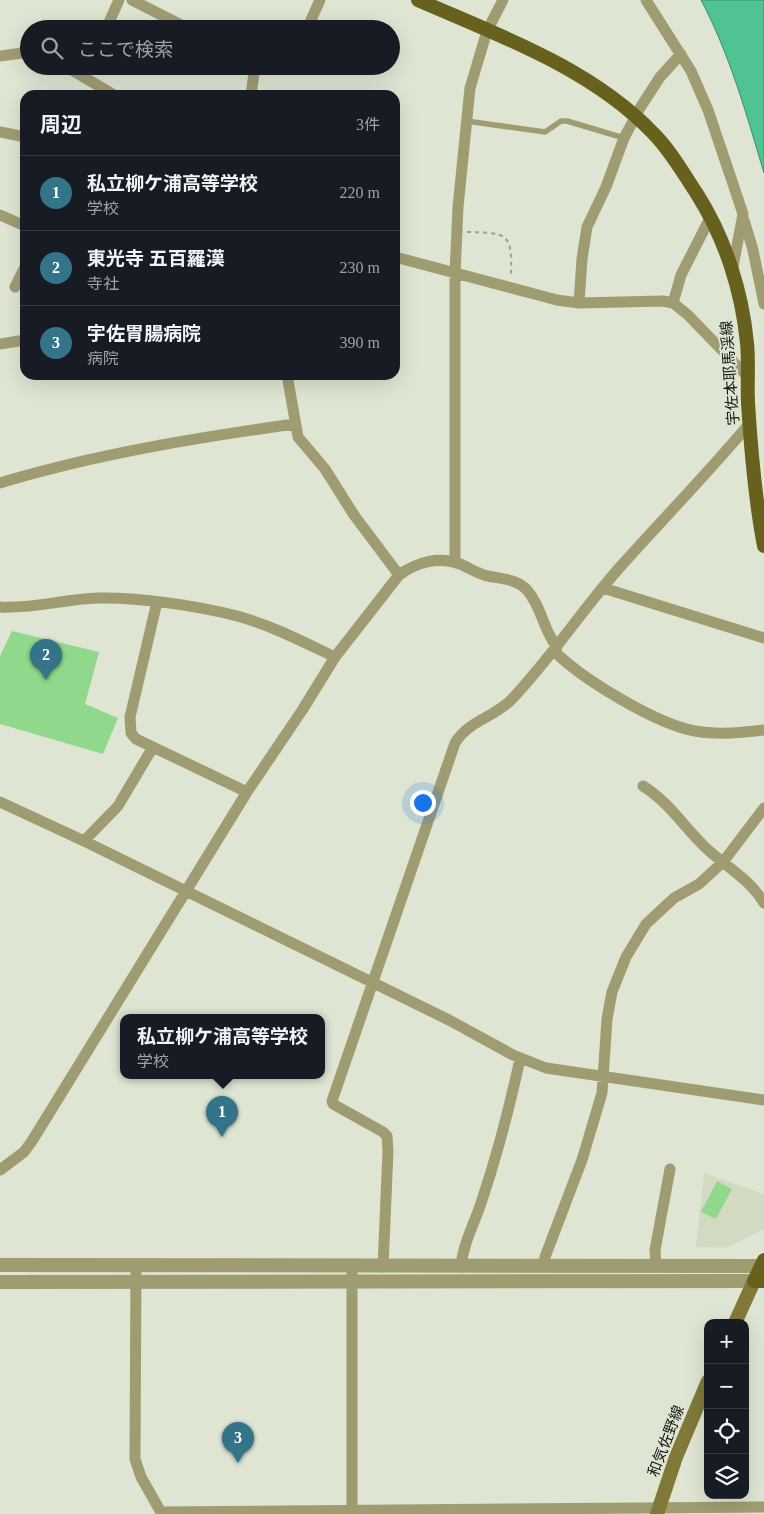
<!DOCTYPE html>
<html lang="ja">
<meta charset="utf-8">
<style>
:root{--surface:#171b24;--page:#20242c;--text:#f1f3f6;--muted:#9ea1a6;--line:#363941;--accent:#347488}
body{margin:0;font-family:"Times New Roman","Noto Sans JP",serif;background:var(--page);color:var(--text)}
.controls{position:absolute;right:15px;bottom:15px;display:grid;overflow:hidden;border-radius:10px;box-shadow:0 5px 20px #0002}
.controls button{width:45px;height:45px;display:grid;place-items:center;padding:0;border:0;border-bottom:1px solid var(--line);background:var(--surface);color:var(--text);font:25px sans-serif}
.you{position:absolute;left:422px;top:802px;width:18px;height:18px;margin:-12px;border:4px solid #fff;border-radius:50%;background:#1a73e8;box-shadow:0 0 0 8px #1a73e833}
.badge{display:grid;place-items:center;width:32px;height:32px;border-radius:50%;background:var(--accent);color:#fff;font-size:16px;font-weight:700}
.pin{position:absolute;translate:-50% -41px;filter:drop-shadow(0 1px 2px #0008)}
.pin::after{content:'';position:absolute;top:26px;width:18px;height:15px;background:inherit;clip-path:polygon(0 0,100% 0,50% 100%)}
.popup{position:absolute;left:120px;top:1014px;width:205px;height:65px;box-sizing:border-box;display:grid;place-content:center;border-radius:10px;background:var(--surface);filter:drop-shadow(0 1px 4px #0005);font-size:16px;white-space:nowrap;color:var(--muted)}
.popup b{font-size:19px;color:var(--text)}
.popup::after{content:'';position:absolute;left:50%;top:100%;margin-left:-10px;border:10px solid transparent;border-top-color:var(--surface)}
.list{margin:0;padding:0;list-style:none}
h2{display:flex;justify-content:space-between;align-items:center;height:65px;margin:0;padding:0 20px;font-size:21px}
h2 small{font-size:16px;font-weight:400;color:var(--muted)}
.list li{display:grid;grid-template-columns:32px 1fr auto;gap:15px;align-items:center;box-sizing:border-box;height:75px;padding:0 20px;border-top:1px solid var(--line)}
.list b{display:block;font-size:19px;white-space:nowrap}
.list p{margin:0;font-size:16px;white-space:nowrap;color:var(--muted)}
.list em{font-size:16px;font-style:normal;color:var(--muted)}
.icon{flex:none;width:28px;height:28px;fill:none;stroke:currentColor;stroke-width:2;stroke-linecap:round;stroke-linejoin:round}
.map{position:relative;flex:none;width:764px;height:1514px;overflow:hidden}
.search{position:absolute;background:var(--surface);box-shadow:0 5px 20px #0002;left:20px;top:20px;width:380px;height:55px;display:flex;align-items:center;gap:12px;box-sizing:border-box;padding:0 18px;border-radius:28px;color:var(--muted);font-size:19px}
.panel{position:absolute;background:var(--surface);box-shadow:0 5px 20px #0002;left:20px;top:90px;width:380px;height:290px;border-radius:15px}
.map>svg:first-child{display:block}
.built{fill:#d2dbc2}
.water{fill:#4fc392;stroke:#3e8f6b}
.building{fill:#90d88b}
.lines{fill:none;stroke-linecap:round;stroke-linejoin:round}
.path{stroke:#9da293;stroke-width:2;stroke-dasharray:4 4;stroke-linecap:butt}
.service{stroke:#a09c72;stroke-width:5.5}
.minor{stroke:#a09c72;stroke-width:11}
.tertiary{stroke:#a09c72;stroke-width:14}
.secondary{stroke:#807938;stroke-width:14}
.primary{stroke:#68611d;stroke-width:14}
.labels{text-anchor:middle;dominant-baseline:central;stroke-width:4;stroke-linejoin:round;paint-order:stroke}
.street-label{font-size:15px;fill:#151711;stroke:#dee5d2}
</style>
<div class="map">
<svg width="764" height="1514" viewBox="0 0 764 1514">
<rect width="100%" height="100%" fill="#dee5d2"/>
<!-- built -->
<path class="built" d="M704,1173L764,1194V1229L726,1248L696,1247Z"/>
<!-- water -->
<path class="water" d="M701,0H764V173C746,113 730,55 701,0Z"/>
<!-- building -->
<path class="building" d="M12,631L99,652L85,704L118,718L103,754L0,724V656Z
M717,1181L732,1189L716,1219L701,1212Z"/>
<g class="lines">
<!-- path -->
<path class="path" d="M467,232C509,233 512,233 511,276"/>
<!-- service -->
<path class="service" d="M466,121L545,132L561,121H567L624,138"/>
<!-- minor -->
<path class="minor" d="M132,0L189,29
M646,0L691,71L708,110L733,184L743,214L732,272
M106,29L119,0
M307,29L320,0
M0,56L29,52
M65,66L114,95
M251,95L255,66
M0,132L25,137
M0,215L25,226
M744,220L753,250L764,304
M395,257L557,300L579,303L663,301L673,303L688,315L748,377
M15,287L25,267
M579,303L582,259L587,227L606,187L624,138L640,108L660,77L681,54
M673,303L681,275L711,216
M0,344L25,340
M287,375L298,437L325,469L354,515L399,575
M0,483C96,454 195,438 294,424
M455,562V274L458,207L470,88L487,31L503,0
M603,588L764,638
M157,602L130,717L131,733L136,739L247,792
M0,607C33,609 65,599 98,598C138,597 199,606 237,616C271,625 303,642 335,657
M554,651C582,679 656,724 695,731C717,735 742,733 764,730
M643,786C669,802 684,827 706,848C725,866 750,879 764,903
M0,802L84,841L449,1020L513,1055L546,1068L764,1100
M84,841L118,806L153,747
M0,1170L24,1152L32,1141L247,792L303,709L335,657L399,575C417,562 439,556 460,564C470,568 478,574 488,576C502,579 517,579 527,590C542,607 543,630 557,647
M136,1266L135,1459L141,1477L162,1514
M544,1266L545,1257L582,1160L602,1093L607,1019L612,992L626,957L646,924L674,898L699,884L723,862L764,808
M656,1266L655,1250L670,1169
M383,1267L388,1151L387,1136L383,1132L333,1104L332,1101L455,743C468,721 495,717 512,699C551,658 582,610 620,567C663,519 708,473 750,423
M461,1267C463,1242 476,1221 483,1197C498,1152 510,1105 520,1059
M161,1512L764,1507
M352,1514V1267"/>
<!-- tertiary -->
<path class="tertiary" d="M0,1265L761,1266
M0,1282L754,1281"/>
<!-- secondary -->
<path class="secondary" d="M735,1323L754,1281
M657,1514L676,1457L708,1381"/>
<!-- primary -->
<path class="primary" d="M418,0C498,35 591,68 653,133C671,151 683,173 697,194C725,238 742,291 747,343C749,363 747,383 748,403C751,451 755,499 764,546
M764,1260L754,1281H764"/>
</g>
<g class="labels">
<!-- street labels -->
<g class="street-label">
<text transform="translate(730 373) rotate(-94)">宇佐本耶馬渓線</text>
<text transform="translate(666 1441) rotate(-69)">和気佐野線</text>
</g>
</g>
</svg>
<div class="controls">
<button>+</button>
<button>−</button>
<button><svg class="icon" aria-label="locate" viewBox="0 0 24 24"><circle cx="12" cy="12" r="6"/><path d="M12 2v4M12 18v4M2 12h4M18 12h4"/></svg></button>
<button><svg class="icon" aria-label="layers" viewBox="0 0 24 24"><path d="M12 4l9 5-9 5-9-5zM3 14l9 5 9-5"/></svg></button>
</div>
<div class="you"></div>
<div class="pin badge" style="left:222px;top:1137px">1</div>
<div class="popup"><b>私立柳ケ浦高等学校</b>学校</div>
<div class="pin badge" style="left:46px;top:680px">2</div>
<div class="pin badge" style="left:238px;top:1463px">3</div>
<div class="search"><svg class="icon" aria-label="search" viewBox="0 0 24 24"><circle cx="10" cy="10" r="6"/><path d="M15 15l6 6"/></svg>ここで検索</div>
<section class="panel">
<h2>周辺<small>3件</small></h2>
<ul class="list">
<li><span class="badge">1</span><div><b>私立柳ケ浦高等学校</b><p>学校</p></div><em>220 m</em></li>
<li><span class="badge">2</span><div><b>東光寺 五百羅漢</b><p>寺社</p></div><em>230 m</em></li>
<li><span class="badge">3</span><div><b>宇佐胃腸病院</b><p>病院</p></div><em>390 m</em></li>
</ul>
</section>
</div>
